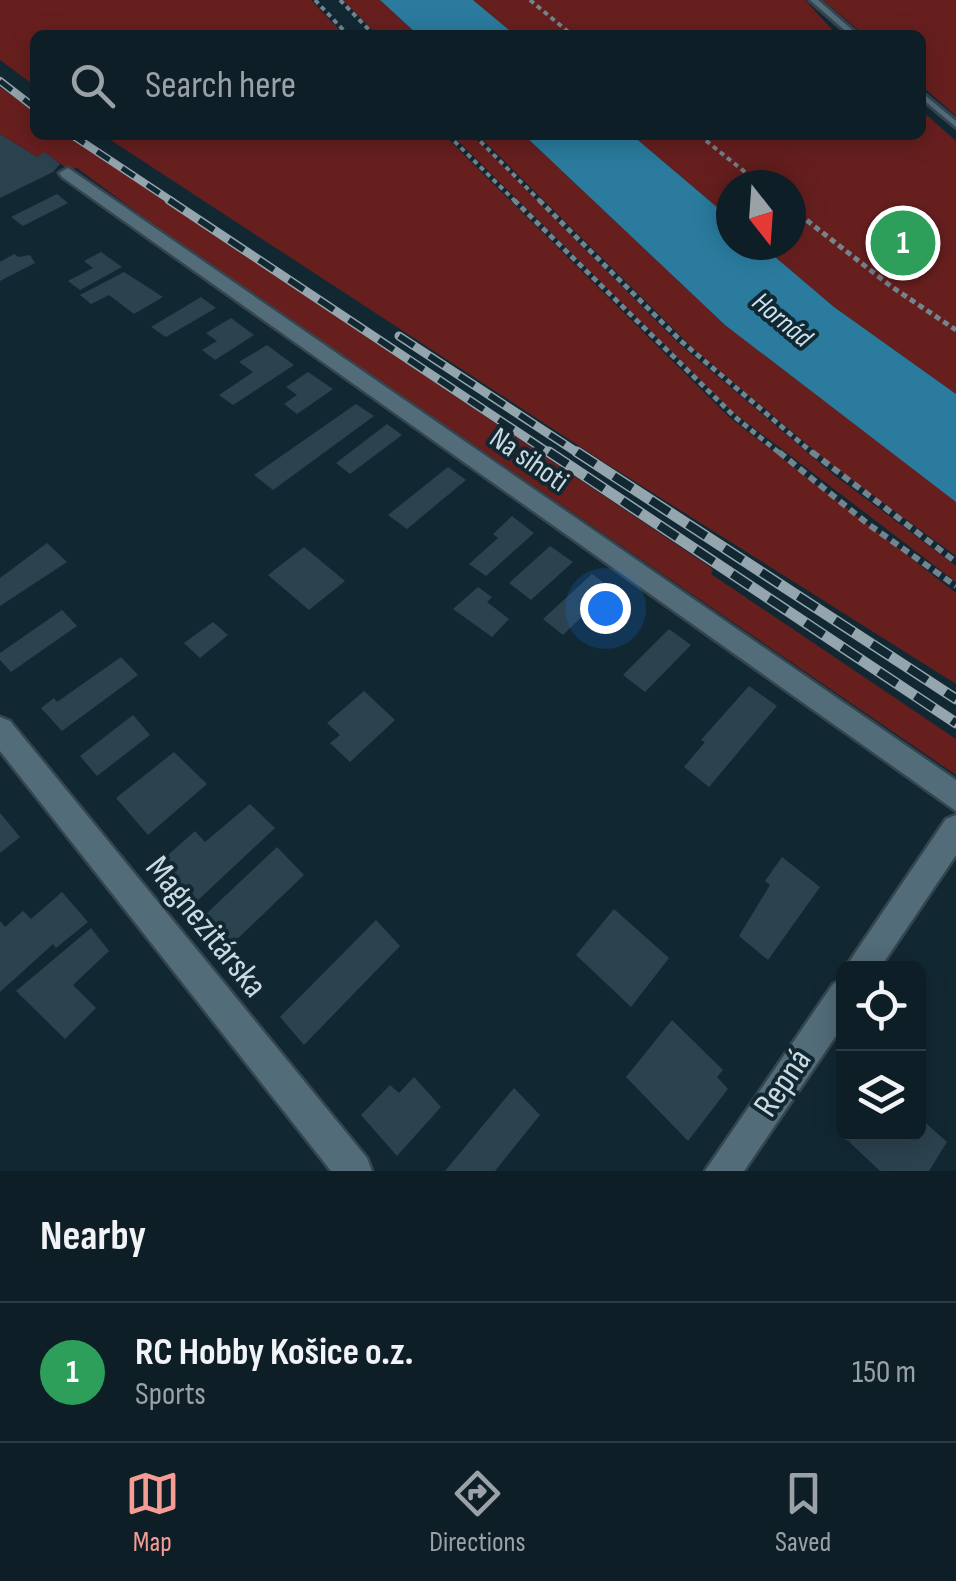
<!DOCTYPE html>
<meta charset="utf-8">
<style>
:root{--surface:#0d1e26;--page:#1b2b32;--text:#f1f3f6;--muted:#9aa2a7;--line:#2d3c43;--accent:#f59c94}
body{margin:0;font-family:"Sofia Sans Condensed",sans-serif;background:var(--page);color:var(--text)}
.controls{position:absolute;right:30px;bottom:30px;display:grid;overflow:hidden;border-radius:15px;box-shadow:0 5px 25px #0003}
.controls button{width:90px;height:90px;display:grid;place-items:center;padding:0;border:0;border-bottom:2px solid var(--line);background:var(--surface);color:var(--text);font:50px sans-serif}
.compass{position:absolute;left:716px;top:170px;width:90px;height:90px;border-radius:50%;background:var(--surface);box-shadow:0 5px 25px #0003;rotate:163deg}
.you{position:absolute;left:605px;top:608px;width:35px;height:35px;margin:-25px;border:8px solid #fff;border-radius:50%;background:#1a73e8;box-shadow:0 0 0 15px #1a73e833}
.badge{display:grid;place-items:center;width:65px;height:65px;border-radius:50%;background:var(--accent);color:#fff;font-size:32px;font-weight:700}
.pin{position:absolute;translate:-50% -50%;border:5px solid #fff;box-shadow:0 2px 10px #0006}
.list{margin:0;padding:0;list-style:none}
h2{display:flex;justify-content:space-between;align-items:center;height:130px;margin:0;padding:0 40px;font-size:42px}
h2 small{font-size:32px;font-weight:400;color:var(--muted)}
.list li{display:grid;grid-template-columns:65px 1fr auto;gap:30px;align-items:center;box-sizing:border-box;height:140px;padding:0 40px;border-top:2px solid var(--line)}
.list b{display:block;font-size:38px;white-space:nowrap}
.list p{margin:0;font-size:32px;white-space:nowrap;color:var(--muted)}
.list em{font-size:32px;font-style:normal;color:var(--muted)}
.icon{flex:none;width:55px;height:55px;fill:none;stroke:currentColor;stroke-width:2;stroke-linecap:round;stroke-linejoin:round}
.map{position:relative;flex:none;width:956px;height:1171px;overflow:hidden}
.search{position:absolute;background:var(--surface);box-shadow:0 5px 25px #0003;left:30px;right:30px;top:30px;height:110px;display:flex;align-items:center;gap:25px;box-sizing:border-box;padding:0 35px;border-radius:15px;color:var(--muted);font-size:38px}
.sheet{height:270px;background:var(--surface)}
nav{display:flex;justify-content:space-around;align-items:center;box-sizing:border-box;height:140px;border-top:2px solid var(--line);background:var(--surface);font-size:28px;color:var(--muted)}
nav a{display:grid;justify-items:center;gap:5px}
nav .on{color:var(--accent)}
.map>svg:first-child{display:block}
.green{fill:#671f1e}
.water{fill:#2a7b9e}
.building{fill:#2b434f}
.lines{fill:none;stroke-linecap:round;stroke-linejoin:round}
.service-casing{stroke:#35454e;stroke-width:6}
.minor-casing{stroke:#35454e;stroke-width:5}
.path-far2{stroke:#72848d;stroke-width:4;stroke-dasharray:5 4;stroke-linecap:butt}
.path-far1{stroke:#72848d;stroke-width:5;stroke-dasharray:6 4;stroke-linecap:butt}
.path{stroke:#72848d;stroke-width:6;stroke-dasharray:8 5;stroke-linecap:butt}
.service{fill:#536c79;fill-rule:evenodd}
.minor{fill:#536c79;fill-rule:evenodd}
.rail-far2-casing{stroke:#94a5ad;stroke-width:8}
.rail-far1-casing{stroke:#94a5ad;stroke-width:9}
.rail-casing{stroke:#94a5ad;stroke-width:11}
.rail-far2{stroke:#112833;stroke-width:5;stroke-dasharray:15;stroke-linecap:butt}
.rail-far1{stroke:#112833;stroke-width:6;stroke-dasharray:18;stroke-linecap:butt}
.rail{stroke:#112833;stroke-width:8;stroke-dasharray:22;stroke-linecap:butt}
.labels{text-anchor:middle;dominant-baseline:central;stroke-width:8;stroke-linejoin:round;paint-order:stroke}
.far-water-label{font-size:28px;font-style:italic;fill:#cde4f0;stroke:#112833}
.street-label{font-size:30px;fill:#cbd9e0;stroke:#112833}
.near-street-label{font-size:35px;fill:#cbd9e0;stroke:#112833}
</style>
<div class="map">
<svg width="956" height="1171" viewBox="0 0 956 1171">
<rect width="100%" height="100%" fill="#112833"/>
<!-- green -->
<path class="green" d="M0,0H311L344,35H35V86L0,60Z
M343,0H380L418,35H377Z
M473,0H805L837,35H515Z
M823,0H956V116L921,85V35H864Z
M0,87L35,112V135H66L713,569L711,574L956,739V775L166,234L77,168L69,170L45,153L37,157L0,134Z
M921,110L956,141V394L834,307L761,245H791V185H731V219L632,135H921Z
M103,135H444L729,417L956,593V684L599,459Z
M452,135H472L678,343L834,475L956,566V582L733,412Z
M478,135H524L725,325L956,501V556L833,466L695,350Z"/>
<!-- water -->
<path class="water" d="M380,0H473L515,35H418Z
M524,135H632L731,219V245H761L834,307L956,394V502L725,325Z"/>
<!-- building -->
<path class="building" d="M0,134L37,157L45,152L60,164L53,172L0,198Z
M57,194L68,203L23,226L11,217Z
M101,252L122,267L80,290L68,281L93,268L84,261Z
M14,254L19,257L30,255L35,263L0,281V262Z
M124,272L163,297L134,314L109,295L91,304L80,295Z
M201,297L216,308L166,337L151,327Z
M231,318L254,335L215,360L202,350L217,341L206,333Z
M267,345L294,365L233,405L219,395L253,372L239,362Z
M308,372L333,389L297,414L284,404L297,395L286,387Z
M356,404L374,416L273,490L254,475Z
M387,424L402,435L350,474L336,463Z
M448,467L466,480L407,529L388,515Z
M512,516L534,533L486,576L469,564L498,538L493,534Z
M47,543L67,562L0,606V578Z
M550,546L573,562L531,600L509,583Z
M304,547L345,581L309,610L268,575Z
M592,574L611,588L563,635L543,619Z
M478,587L492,597L487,602L509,619L492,637L453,609Z
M62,610L77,626L11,672L0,660V653Z
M213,622L228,635L200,658L184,643Z
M669,629L691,645L645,692L623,675Z
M121,657L138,675L62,731L41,708L54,698L57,702Z
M749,686L777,706L709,787L684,767L705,742L701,740Z
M364,691L395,720L350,762L330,743L340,735L327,723Z
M133,715L150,735L97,776L80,756Z
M174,752L207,784L148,835L116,798Z
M250,804L275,828L196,902L159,863L195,831L205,842Z
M0,813L20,837L0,853Z
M277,847L304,875L233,943L206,914Z
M782,857L820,887L768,960L739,936L770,885L765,881Z
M62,892L88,922L56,948L53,944L0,992V921L5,927L23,911L31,919Z
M614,909L669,958L631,1007L576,955Z
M376,920L400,946L304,1045L280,1017Z
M91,928L109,951L73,985L96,1008L65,1039L16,991Z
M672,1020L723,1070L717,1077L728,1089L688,1141L626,1077Z
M414,1077L441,1107L397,1156L361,1115L390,1085L399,1093Z
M514,1088L540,1115L495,1171H445Z
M919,1117L947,1142L929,1171H880L844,1137L846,1134H919Z"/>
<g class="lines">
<!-- service casing -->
<g class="service-casing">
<path id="service" d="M810,0H818L858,35H850Z
M921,92L956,121V127L921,98Z"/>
</g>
<!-- minor casing -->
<g class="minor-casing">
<path id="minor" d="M68,168L956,780V811L62,177L59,173Z
M0,717L10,721L367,1158L372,1171H331L0,751Z
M956,815V855L880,968H845L946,819Z
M844,979V1024L744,1171H705L833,984Z"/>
</g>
<!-- path-far2 -->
<path class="path-far2" d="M315,0L348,35
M340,0L374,35
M530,0L572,35
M448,135L516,202
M474,135L541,202
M699,135L761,185"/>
<!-- path-far1 -->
<path class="path-far1" d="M514,200L735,417L782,455
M539,200L681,341L815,455
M791,208L892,287L956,330"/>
<!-- path -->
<path class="path" d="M779,452L868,524L956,586
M812,452L956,562"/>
<!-- service -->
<use href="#service" class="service"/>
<!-- minor -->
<use href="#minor" class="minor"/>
<!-- rail-far2 casing -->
<g class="rail-far2-casing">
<path id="rail-far2" d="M0,81L35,108
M72,135L173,202"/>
</g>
<!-- rail-far1 casing -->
<g class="rail-far1-casing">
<path id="rail-far1" d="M169,200L552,455
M399,336L581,455"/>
</g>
<!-- rail casing -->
<g class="rail-casing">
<path id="rail" d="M549,452L956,723
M577,452L956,699"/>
</g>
<!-- rail-far2 -->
<use href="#rail-far2" class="rail-far2"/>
<!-- rail-far1 -->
<use href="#rail-far1" class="rail-far1"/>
<!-- rail -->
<use href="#rail" class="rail"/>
</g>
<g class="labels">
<!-- far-water labels -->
<g class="far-water-label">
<text transform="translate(782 320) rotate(40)">Hornád</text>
</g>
<!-- street labels -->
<g class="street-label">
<text transform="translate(529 460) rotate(35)">Na sihoti</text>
</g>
<!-- near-street labels -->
<g class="near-street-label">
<text transform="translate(206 927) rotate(51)">Magnezitárska</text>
<text transform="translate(783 1083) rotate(-56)">Repná</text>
</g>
</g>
</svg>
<div class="controls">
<button><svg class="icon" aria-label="locate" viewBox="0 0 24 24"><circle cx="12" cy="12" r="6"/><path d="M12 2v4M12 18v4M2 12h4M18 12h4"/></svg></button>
<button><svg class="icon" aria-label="layers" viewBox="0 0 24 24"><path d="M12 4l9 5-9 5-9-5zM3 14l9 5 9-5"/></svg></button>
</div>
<svg class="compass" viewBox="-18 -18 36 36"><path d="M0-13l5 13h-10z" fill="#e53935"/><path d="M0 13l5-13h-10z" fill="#9aa2a7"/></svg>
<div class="you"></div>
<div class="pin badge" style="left:903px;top:243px;background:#2e9e5b">1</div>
<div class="search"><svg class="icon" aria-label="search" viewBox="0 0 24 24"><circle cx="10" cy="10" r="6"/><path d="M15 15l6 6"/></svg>Search here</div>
</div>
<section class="sheet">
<h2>Nearby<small></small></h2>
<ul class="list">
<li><span class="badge" style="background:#2e9e5b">1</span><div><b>RC Hobby Košice o.z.</b><p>Sports</p></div><em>150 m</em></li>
</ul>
</section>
<nav>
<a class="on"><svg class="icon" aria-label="map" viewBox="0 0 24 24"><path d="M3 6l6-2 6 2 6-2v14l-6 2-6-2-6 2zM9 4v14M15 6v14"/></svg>Map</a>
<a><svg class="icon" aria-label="directions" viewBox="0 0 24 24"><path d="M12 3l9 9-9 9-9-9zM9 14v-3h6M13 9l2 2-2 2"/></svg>Directions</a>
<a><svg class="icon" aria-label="saved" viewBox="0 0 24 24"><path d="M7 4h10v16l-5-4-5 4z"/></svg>Saved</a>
</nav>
